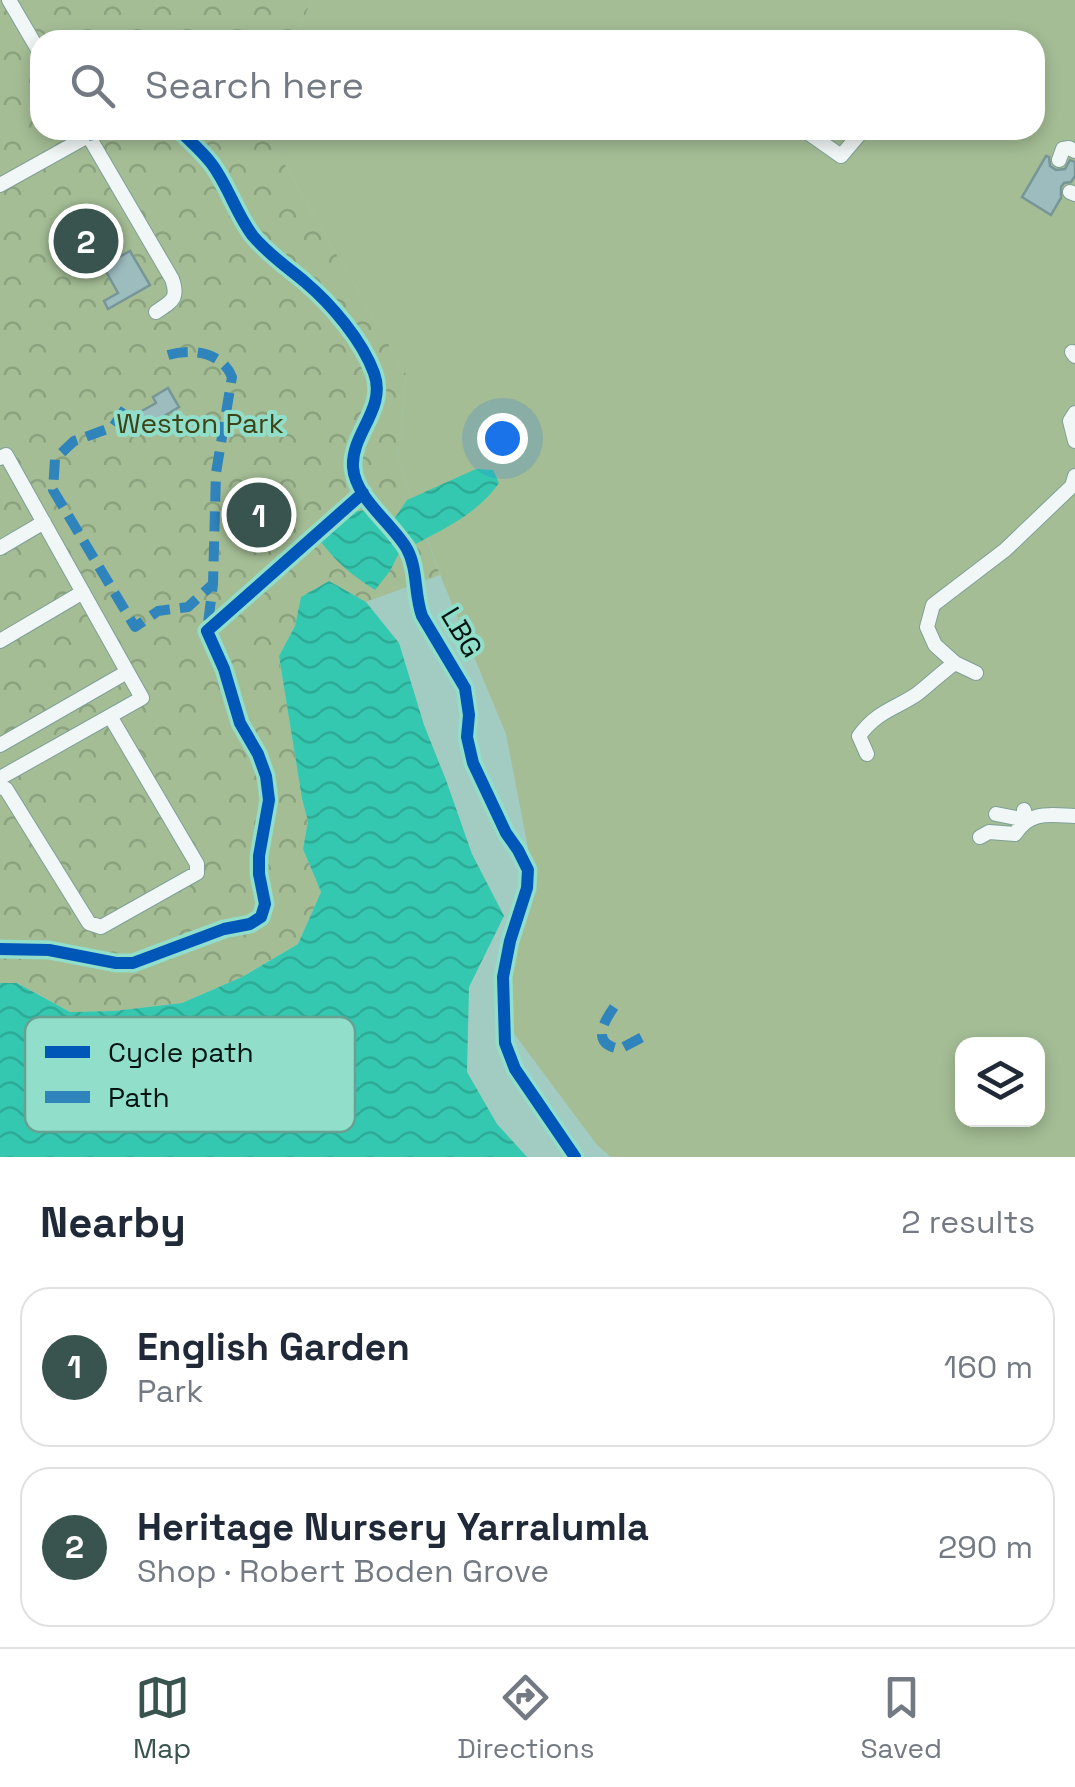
<!DOCTYPE html>
<meta charset="utf-8">
<style>
:root{--surface:#fff;--page:#f2f2f3;--text:#1f2937;--muted:#747a83;--line:#e0e1e3;--accent:#39544e}
body{margin:0;font-family:"Space Grotesk",sans-serif;background:var(--page);color:var(--text)}
.controls{position:absolute;right:30px;bottom:30px;display:grid;overflow:hidden;border-radius:20px;box-shadow:0 5px 15px #0003}
.controls button{width:90px;height:90px;display:grid;place-items:center;padding:0;border:0;border-bottom:2px solid var(--line);background:var(--surface);color:var(--text);font:50px sans-serif}
.you{position:absolute;left:502px;top:438px;width:35px;height:35px;margin:-25px;border:8px solid #fff;border-radius:50%;background:#1a73e8;box-shadow:0 0 0 15px #1a73e833}
.badge{display:grid;place-items:center;width:65px;height:65px;border-radius:50%;background:var(--accent);color:#fff;font-size:32px;font-weight:700}
.pin{position:absolute;translate:-50% -50%;border:5px solid #fff;box-shadow:0 2px 10px #0006}
.list{margin:0;padding:0;list-style:none}
h2{display:flex;justify-content:space-between;align-items:center;height:130px;margin:0;padding:0 40px;font-size:42px}
h2 small{font-size:32px;font-weight:400;color:var(--muted)}
.list li{display:grid;grid-template-columns:65px 1fr auto;gap:30px;align-items:center;box-sizing:border-box;height:160px;margin:0 20px 20px;padding:0 20px;border:2px solid var(--line);border-radius:30px}
.list b{display:block;font-size:38px;white-space:nowrap}
.list p{margin:0;font-size:32px;white-space:nowrap;color:var(--muted)}
.list em{font-size:32px;font-style:normal;color:var(--muted)}
.icon{flex:none;width:55px;height:55px;fill:none;stroke:currentColor;stroke-width:2;stroke-linecap:round;stroke-linejoin:round}
.map{position:relative;flex:none;width:1075px;height:1157px;overflow:hidden}
.search{position:absolute;background:var(--surface);box-shadow:0 5px 15px #0003;left:30px;right:30px;top:30px;height:110px;display:flex;align-items:center;gap:25px;box-sizing:border-box;padding:0 35px;border-radius:30px;color:var(--muted);font-size:38px}
.sheet{height:490px;background:var(--surface)}
nav{display:flex;justify-content:space-around;align-items:center;box-sizing:border-box;height:140px;border-top:2px solid var(--line);background:var(--surface);font-size:28px;color:var(--muted)}
nav a{display:grid;justify-items:center;gap:5px}
nav .on{color:var(--accent)}
.map>svg:first-child{display:block}
.grass{fill:#a4bd95;fill-rule:evenodd}
.forest{fill:url(#forest-crowns)}
.water{fill:url(#water-waves)}
.building{fill:#9dbcbe;stroke:#779698;stroke-width:2.5}
.lines{fill:none;stroke-linecap:round;stroke-linejoin:round}
.minor-casing{stroke:#7ea098;stroke-width:16}
.minor{stroke:#f1f7f6;stroke-width:14}
.quiet{stroke:#2f84bc;stroke-width:10;stroke-dasharray:20 10;stroke-linecap:butt}
.cycleway-casing{stroke:#91deca;stroke-width:19}
.cycleway{stroke:#0057b8;stroke-width:12}
.labels{text-anchor:middle;dominant-baseline:central;stroke-width:8;stroke-linejoin:round;paint-order:stroke}
.park-label{font-size:28px;fill:#3d4315;stroke:#91deca}
.street-label{font-size:28px;fill:#00140f;stroke:#91deca}
.key{fill:#91deca;stroke:#66a192;stroke-width:2.5}
.key-label{font-size:28px;fill:#00140f}
</style>
<div class="map">
<svg width="1075" height="1157" viewBox="0 0 1075 1157">
<defs>
<pattern id="forest-crowns" width="20" height="18" patternUnits="userSpaceOnUse" patternTransform="scale(2.5)"><rect width="20" height="18" fill="#a4bd95"/><path d="M2 6a3 3 0 1 1 6 0M12 15a3 3 0 1 1 6 0" fill="none" stroke="#8ba27f"/></pattern>
<pattern id="water-waves" width="16" height="10" patternUnits="userSpaceOnUse" patternTransform="scale(2.5)"><rect width="16" height="10" fill="#35c8b0"/><path d="M0 5q4-4 8 0t8 0" fill="none" stroke="#2dab96"/></pattern>
</defs>
<rect width="100%" height="100%" fill="#a2ccc2"/>
<!-- grass -->
<path class="grass" d="M311,0H1075V1157H611L597,1145L504,1020L528,848L506,734L443,582L398,458L406,375L265,130H1035V40H285L299,32ZM962,1044H1038V1120H962Z"/>
<!-- forest -->
<path class="forest" d="M0,0H311L299,32L285,40H40V130H265L406,375L398,458L440,575L366,602L329,581L301,597L295,626L279,656L302,799L308,821L303,849L321,892L298,944L242,977L182,1003L114,1011L70,1012L18,983H0Z"/>
<!-- water -->
<path class="water" d="M476,469L493,470L499,483C478,513 447,527 416,544L394,519L407,500Z
M368,510L379,518L401,549L390,571L375,590C353,576 337,563 321,542C338,521 339,512 368,510Z
M329,581L366,602L399,643L424,725L446,780L472,854L504,916L469,987L467,1072L497,1124L527,1157H0V983H17L70,1012L114,1011L182,1003L242,977L298,944L321,892L303,849L308,821L302,799L279,656L295,626L301,597Z"/>
<!-- building -->
<path class="building" d="M1046,156L1049,157L1050,166L1056,170L1065,169L1070,160L1075,162V176L1071,182L1064,183L1061,187V198L1051,215L1022,197Z
M130,251L150,285L108,309L104,301L118,293L103,266Z
M168,388L179,407L146,427L140,412L156,403L153,397Z"/>
<g class="lines">
<!-- minor casing -->
<g class="minor-casing">
<path id="minor" d="M9,0L40,53
M85,130L172,279C179,299 172,301 156,312
M804,130L841,156L863,130
M1059,160L1063,149L1069,148L1075,151
M0,185L88,136
M1070,192L1075,194
M1072,352L1075,356
M1075,413L1070,421L1075,441
M0,458L6,455L142,698L0,778
M0,548L44,522
M0,641L83,592
M955,663L935,645L927,627L933,605L1005,550L1072,486L1075,476
M0,745L127,672
M867,754L859,736C877,711 895,709 917,694C930,684 942,672 955,663L976,673
M0,787L6,789L89,923L101,927L197,873V864L110,716
M996,814L1026,820L1024,810
M980,837L989,832L1015,834C1030,810 1050,815 1075,816"/>
</g>
<!-- minor -->
<use href="#minor" class="minor"/>
<!-- quiet -->
<path class="quiet" d="M88,136C104,132 122,137 134,130
M168,355C191,348 222,352 232,377L216,473L213,584L207,631
M125,409L113,427L74,441L55,459L53,490L135,627L158,611L188,607L213,584
M614,1007C603,1023 591,1044 620,1049L650,1033"/>
<!-- cycleway casing -->
<g class="cycleway-casing">
<path id="cycleway" d="M179,130C190,141 202,151 211,163C228,185 236,214 253,236C268,254 287,267 305,282C331,304 362,340 374,373C387,409 351,433 353,467C355,498 392,523 407,549C418,569 414,594 422,616L465,688L469,715L467,737L473,763L506,833L518,850L528,870L527,888L510,941L503,977L505,1043L515,1069L575,1157
M0,949L49,950L116,963H133L224,929L250,924L261,917L265,904L259,874V856L269,800L266,776L258,754L240,723L224,669L207,631L363,493"/>
</g>
<!-- cycleway -->
<use href="#cycleway" class="cycleway"/>
</g>
<g class="labels">
<!-- park labels -->
<g class="park-label">
<text x="200" y="423">Weston Park</text>
</g>
<!-- street labels -->
<g class="street-label">
<text transform="translate(462 632) rotate(59)">LBG</text>
</g>
</g>
<!-- legend -->
<rect x="25" y="1017" width="330" height="115" rx="15" class="key"/>
<rect x="45" y="1046" width="45" height="12" fill="#0057b8"/>
<rect x="45" y="1091" width="45" height="12" fill="#2f84bc"/>
<g class="key-label">
<text x="108" y="1062">Cycle path</text>
<text x="108" y="1107">Path</text>
</g>
</svg>
<div class="controls">
<button><svg class="icon" aria-label="layers" viewBox="0 0 24 24"><path d="M12 4l9 5-9 5-9-5zM3 14l9 5 9-5"/></svg></button>
</div>
<div class="you"></div>
<div class="pin badge" style="left:259px;top:515px">1</div>
<div class="pin badge" style="left:86px;top:241px">2</div>
<div class="search"><svg class="icon" aria-label="search" viewBox="0 0 24 24"><circle cx="10" cy="10" r="6"/><path d="M15 15l6 6"/></svg>Search here</div>
</div>
<section class="sheet">
<h2>Nearby<small>2 results</small></h2>
<ul class="list">
<li><span class="badge">1</span><div><b>English Garden</b><p>Park</p></div><em>160 m</em></li>
<li><span class="badge">2</span><div><b>Heritage Nursery Yarralumla</b><p>Shop · Robert Boden Grove</p></div><em>290 m</em></li>
</ul>
</section>
<nav>
<a class="on"><svg class="icon" aria-label="map" viewBox="0 0 24 24"><path d="M3 6l6-2 6 2 6-2v14l-6 2-6-2-6 2zM9 4v14M15 6v14"/></svg>Map</a>
<a><svg class="icon" aria-label="directions" viewBox="0 0 24 24"><path d="M12 3l9 9-9 9-9-9zM9 14v-3h6M13 9l2 2-2 2"/></svg>Directions</a>
<a><svg class="icon" aria-label="saved" viewBox="0 0 24 24"><path d="M7 4h10v16l-5-4-5 4z"/></svg>Saved</a>
</nav>
